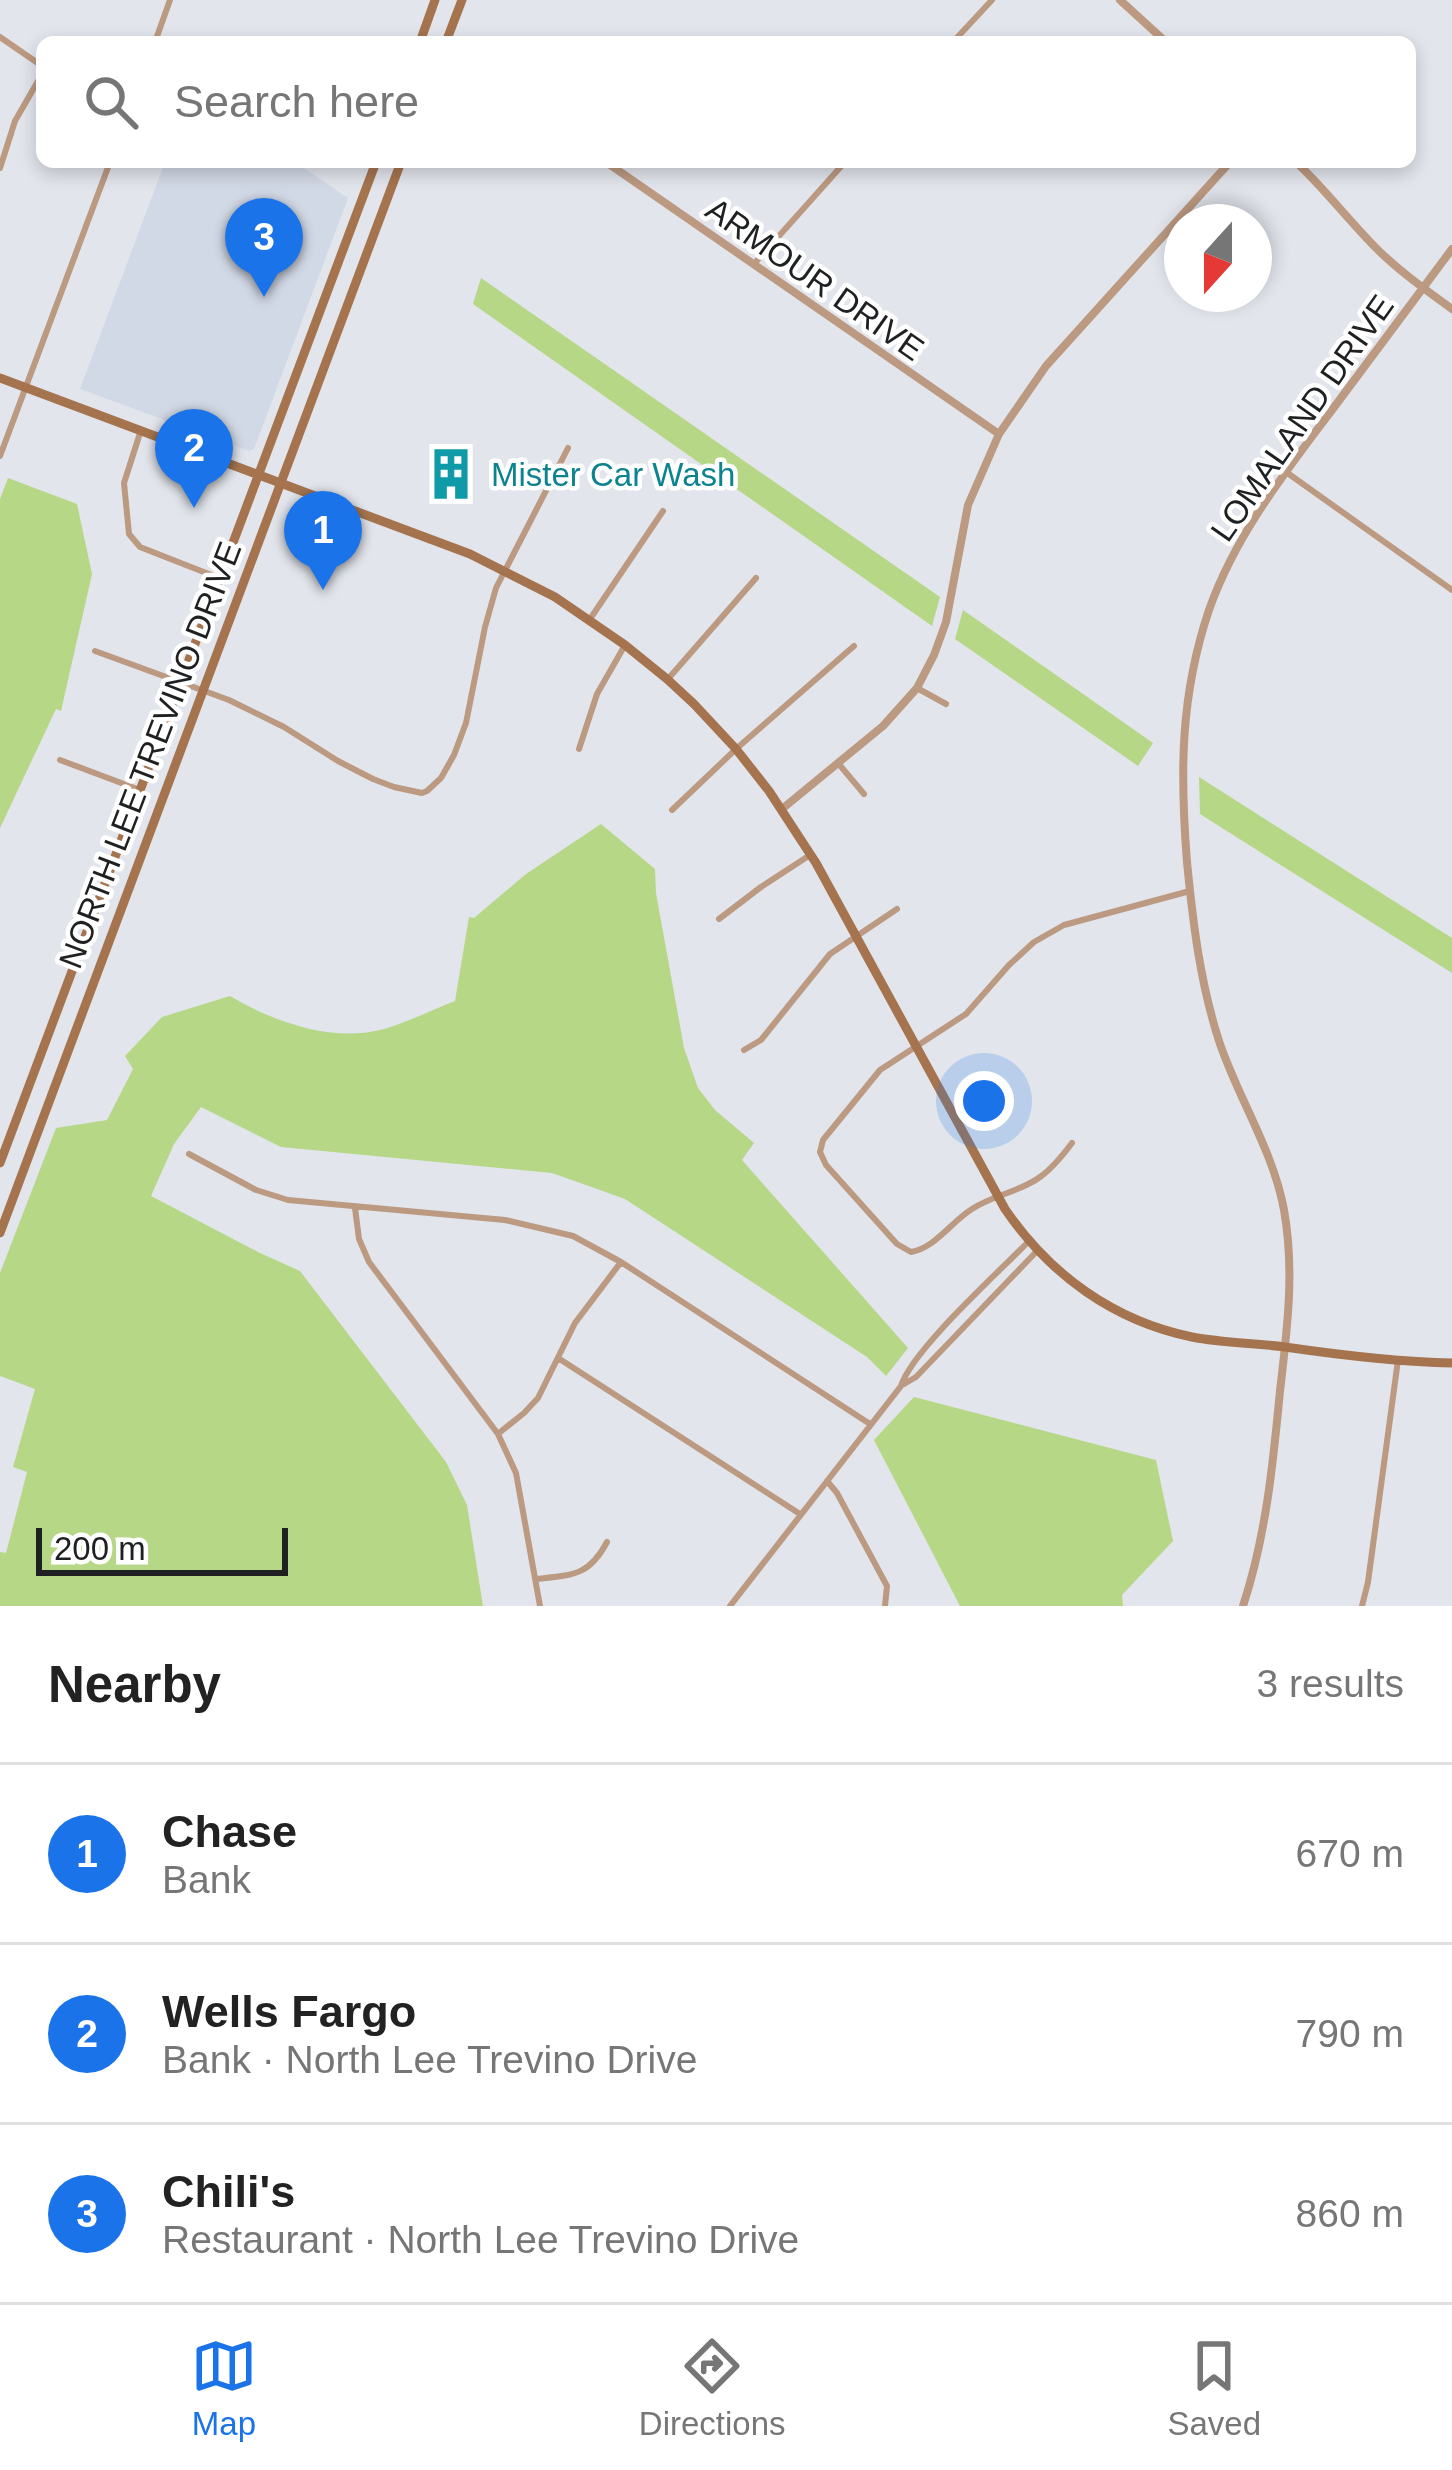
<!DOCTYPE html>
<meta charset="utf-8">
<style>
:root{--surface:#fff;--page:#f2f2f2;--text:#222;--muted:#767676;--line:#e0e0e0;--accent:#1a73e8}
body{margin:0;font-family:Arial,sans-serif;background:var(--page);color:var(--text)}
.compass{position:absolute;left:1164px;top:204px;width:108px;height:108px;border-radius:50%;background:var(--surface);box-shadow:0 6px 18px #0003;rotate:201deg}
.scale{position:absolute;left:36px;bottom:30px;width:252px;box-sizing:border-box;padding-left:12px;border:6px solid #1e2022;border-top:0;font-size:33px;line-height:42px;white-space:nowrap;color:#1e2022;-webkit-text-stroke:9px #fff;paint-order:stroke}
.you{position:absolute;left:984px;top:1101px;width:42px;height:42px;margin:-30px;border:9px solid #fff;border-radius:50%;background:#1a73e8;box-shadow:0 0 0 18px #1a73e833}
.badge{display:grid;place-items:center;width:78px;height:78px;border-radius:50%;background:var(--accent);color:#fff;font-size:39px;font-weight:700}
.pin{position:absolute;translate:-50% -99px;filter:drop-shadow(0 3px 6px #0008)}
.pin::after{content:'';position:absolute;top:63px;width:42px;height:36px;background:inherit;clip-path:polygon(0 0,100% 0,50% 100%)}
.list{margin:0;padding:0;list-style:none}
h2{display:flex;justify-content:space-between;align-items:center;height:156px;margin:0;padding:0 48px;font-size:51px}
h2 small{font-size:39px;font-weight:400;color:var(--muted)}
.list li{display:grid;grid-template-columns:78px 1fr auto;gap:36px;align-items:center;box-sizing:border-box;height:180px;padding:0 48px;border-top:3px solid var(--line)}
.list b{display:block;font-size:45px;white-space:nowrap}
.list p{margin:0;font-size:39px;white-space:nowrap;color:var(--muted)}
.list em{font-size:39px;font-style:normal;color:var(--muted)}
.icon{flex:none;width:66px;height:66px;fill:none;stroke:currentColor;stroke-width:2;stroke-linecap:round;stroke-linejoin:round}
.map{position:relative;flex:none;width:1452px;height:1606px;overflow:hidden}
.search{position:absolute;background:var(--surface);box-shadow:0 6px 18px #0003;left:36px;right:36px;top:36px;height:132px;display:flex;align-items:center;gap:30px;box-sizing:border-box;padding:0 42px;border-radius:18px;color:var(--muted);font-size:45px}
.sheet{height:696px;background:var(--surface)}
nav{display:flex;justify-content:space-around;align-items:center;box-sizing:border-box;height:168px;border-top:3px solid var(--line);background:var(--surface);font-size:33px;color:var(--muted)}
nav a{display:grid;justify-items:center;gap:6px}
nav .on{color:var(--accent)}
.map>svg:first-child{display:block}
.built{fill:#d2d9e6}
.green{fill:#b6d786}
.lines{fill:none;stroke-linecap:round;stroke-linejoin:round}
.minor{stroke:#bc9981;stroke-width:6}
.tertiary{stroke:#bc9981;stroke-width:8}
.secondary{stroke:#a5744f;stroke-width:9}
.labels{text-anchor:middle;dominant-baseline:central;stroke-width:9;stroke-linejoin:round;paint-order:stroke}
.street-label{font-size:33px;fill:#1e2022;stroke:#fff}
.culture-label{font-size:33px;fill:#0d838f;stroke:#fff;text-anchor:start}
</style>
<div class="map">
<svg width="1452" height="1606" viewBox="0 0 1452 1606">
<rect width="100%" height="100%" fill="#e2e5ec"/>
<!-- built -->
<path class="built" d="M165,162H295L348,198L254,449L249,451L80,389Z"/>
<!-- green -->
<path class="green" d="M481,278L940,597L932,626L473,304Z
M8,478L77,504L92,574L61,711L56,709L0,828V499Z
M963,610L1153,743L1138,766L955,639Z
M1199,777L1452,938V973L1200,814Z
M601,824L655,869L656,893L684,1048L698,1088L715,1110L754,1143L742,1160L908,1348L886,1376L867,1357L625,1199L552,1173L281,1147L201,1107L174,1144L151,1196L260,1253L300,1271L446,1462L467,1505L483,1606H0V1552L6,1553L27,1472L13,1467L35,1389L0,1376V1273L56,1128L107,1120L133,1069L125,1056L162,1017L230,996C274,1022 332,1043 384,1029C408,1022 432,1010 455,1001L469,917L474,918L526,874Z
M914,1397L1156,1460L1173,1541L1122,1595L1123,1606H960L874,1440Z"/>
<g class="lines">
<!-- minor -->
<path class="minor" d="M0,37L42,66
M155,42L170,0
M953,42L992,0
M0,168L15,121L42,74
M754,264L845,162
M141,430L124,483L129,534L140,547L219,578
M0,456L110,162
M1286,472L1452,590
M590,619L663,511
M95,651L229,700L284,727L338,761L373,779L394,787L422,793L427,791L441,778L454,755L466,723L485,627L496,588L568,448
M668,679L756,578
M917,688L946,704
M579,749L597,694L625,645
M60,760L140,790
M838,763L864,794
M672,810L736,749L854,646
M719,919L761,887L810,855
M744,1050L761,1040L830,954L897,909
M1072,1143C1063,1155 1053,1168 1040,1177C1020,1192 993,1195 972,1209C951,1222 935,1248 911,1252L897,1244L826,1165L820,1152L823,1140L880,1070L966,1014L1009,965L1034,942L1064,925L1190,891
M189,1154L256,1190L288,1200L505,1220L573,1236L621,1262L870,1424
M355,1208L359,1239L369,1262L498,1434L516,1473L540,1606
M558,1358L800,1514
M904,1384L916,1377L1037,1251
M499,1433L524,1413L538,1398L575,1323L621,1262
M827,1481L837,1493L887,1586L885,1606
M536,1579C573,1575 589,1576 607,1542
M730,1606L901,1386C912,1350 999,1272 1029,1241
M1362,1606L1368,1582L1398,1360"/>
<!-- tertiary -->
<path class="tertiary" d="M1120,0L1166,42
M606,162L999,434
M1296,162C1325,189 1348,220 1376,248C1399,271 1426,290 1452,309
M782,809L883,726L917,688L934,655L946,622L968,505L999,434L1046,366L1230,162
M1243,1606C1266,1536 1273,1464 1280,1391C1287,1330 1295,1272 1284,1210C1273,1150 1238,1098 1219,1041C1200,982 1193,923 1187,862C1180,773 1180,696 1209,610C1235,536 1285,472 1332,410C1372,356 1412,303 1452,249"/>
<!-- secondary -->
<path class="secondary" d="M420,42L435,0
M446,42L462,0
M0,378L470,554L555,597L625,645L667,679L694,704L736,749L769,791L816,863L1005,1209C1050,1275 1114,1321 1192,1337C1223,1343 1254,1343 1285,1347C1340,1355 1396,1362 1452,1363
M0,1163L376,162
M0,1233L401,162"/>
</g>
<!-- icons -->
<defs>
<g id="building-bare" transform="scale(4.14)"><path d="M-4-6H4V6H1V3H-1V6H-4ZM-2.5-4.3h1.7v1.8h-1.7ZM.8-4.3h1.7v1.8H.8ZM-2.5-1h1.7V.8h-1.7ZM.8-1h1.7V.8H.8Z" fill="#0f9aa8" stroke="#fff" stroke-width="2.5" paint-order="stroke"/></g>
</defs>
<g fill-rule="evenodd">
<use href="#building-bare" x="451" y="474"/>
</g>
<g class="labels">
<!-- street labels -->
<g class="street-label">
<text transform="translate(815 279) rotate(35)">ARMOUR DRIVE</text>
<text transform="translate(1302 418) rotate(-55)">LOMALAND DRIVE</text>
<text transform="translate(150 755) rotate(-69)">NORTH LEE TREVINO DRIVE</text>
</g>
<!-- culture labels -->
<g class="culture-label">
<text x="491" y="474">Mister Car Wash</text>
</g>
</g>
</svg>
<svg class="compass" viewBox="-18 -18 36 36"><path d="M0-13l5 13h-10z" fill="#e53935"/><path d="M0 13l5-13h-10z" fill="#767676"/></svg>
<div class="scale">200 m</div>
<div class="you"></div>
<div class="pin badge" style="left:323px;top:590px">1</div>
<div class="pin badge" style="left:194px;top:508px">2</div>
<div class="pin badge" style="left:264px;top:297px">3</div>
<div class="search"><svg class="icon" aria-label="search" viewBox="0 0 24 24"><circle cx="10" cy="10" r="6"/><path d="M15 15l6 6"/></svg>Search here</div>
</div>
<section class="sheet">
<h2>Nearby<small>3 results</small></h2>
<ul class="list">
<li><span class="badge">1</span><div><b>Chase</b><p>Bank</p></div><em>670 m</em></li>
<li><span class="badge">2</span><div><b>Wells Fargo</b><p>Bank · North Lee Trevino Drive</p></div><em>790 m</em></li>
<li><span class="badge">3</span><div><b>Chili's</b><p>Restaurant · North Lee Trevino Drive</p></div><em>860 m</em></li>
</ul>
</section>
<nav>
<a class="on"><svg class="icon" aria-label="map" viewBox="0 0 24 24"><path d="M3 6l6-2 6 2 6-2v14l-6 2-6-2-6 2zM9 4v14M15 6v14"/></svg>Map</a>
<a><svg class="icon" aria-label="directions" viewBox="0 0 24 24"><path d="M12 3l9 9-9 9-9-9zM9 14v-3h6M13 9l2 2-2 2"/></svg>Directions</a>
<a><svg class="icon" aria-label="saved" viewBox="0 0 24 24"><path d="M7 4h10v16l-5-4-5 4z"/></svg>Saved</a>
</nav>
